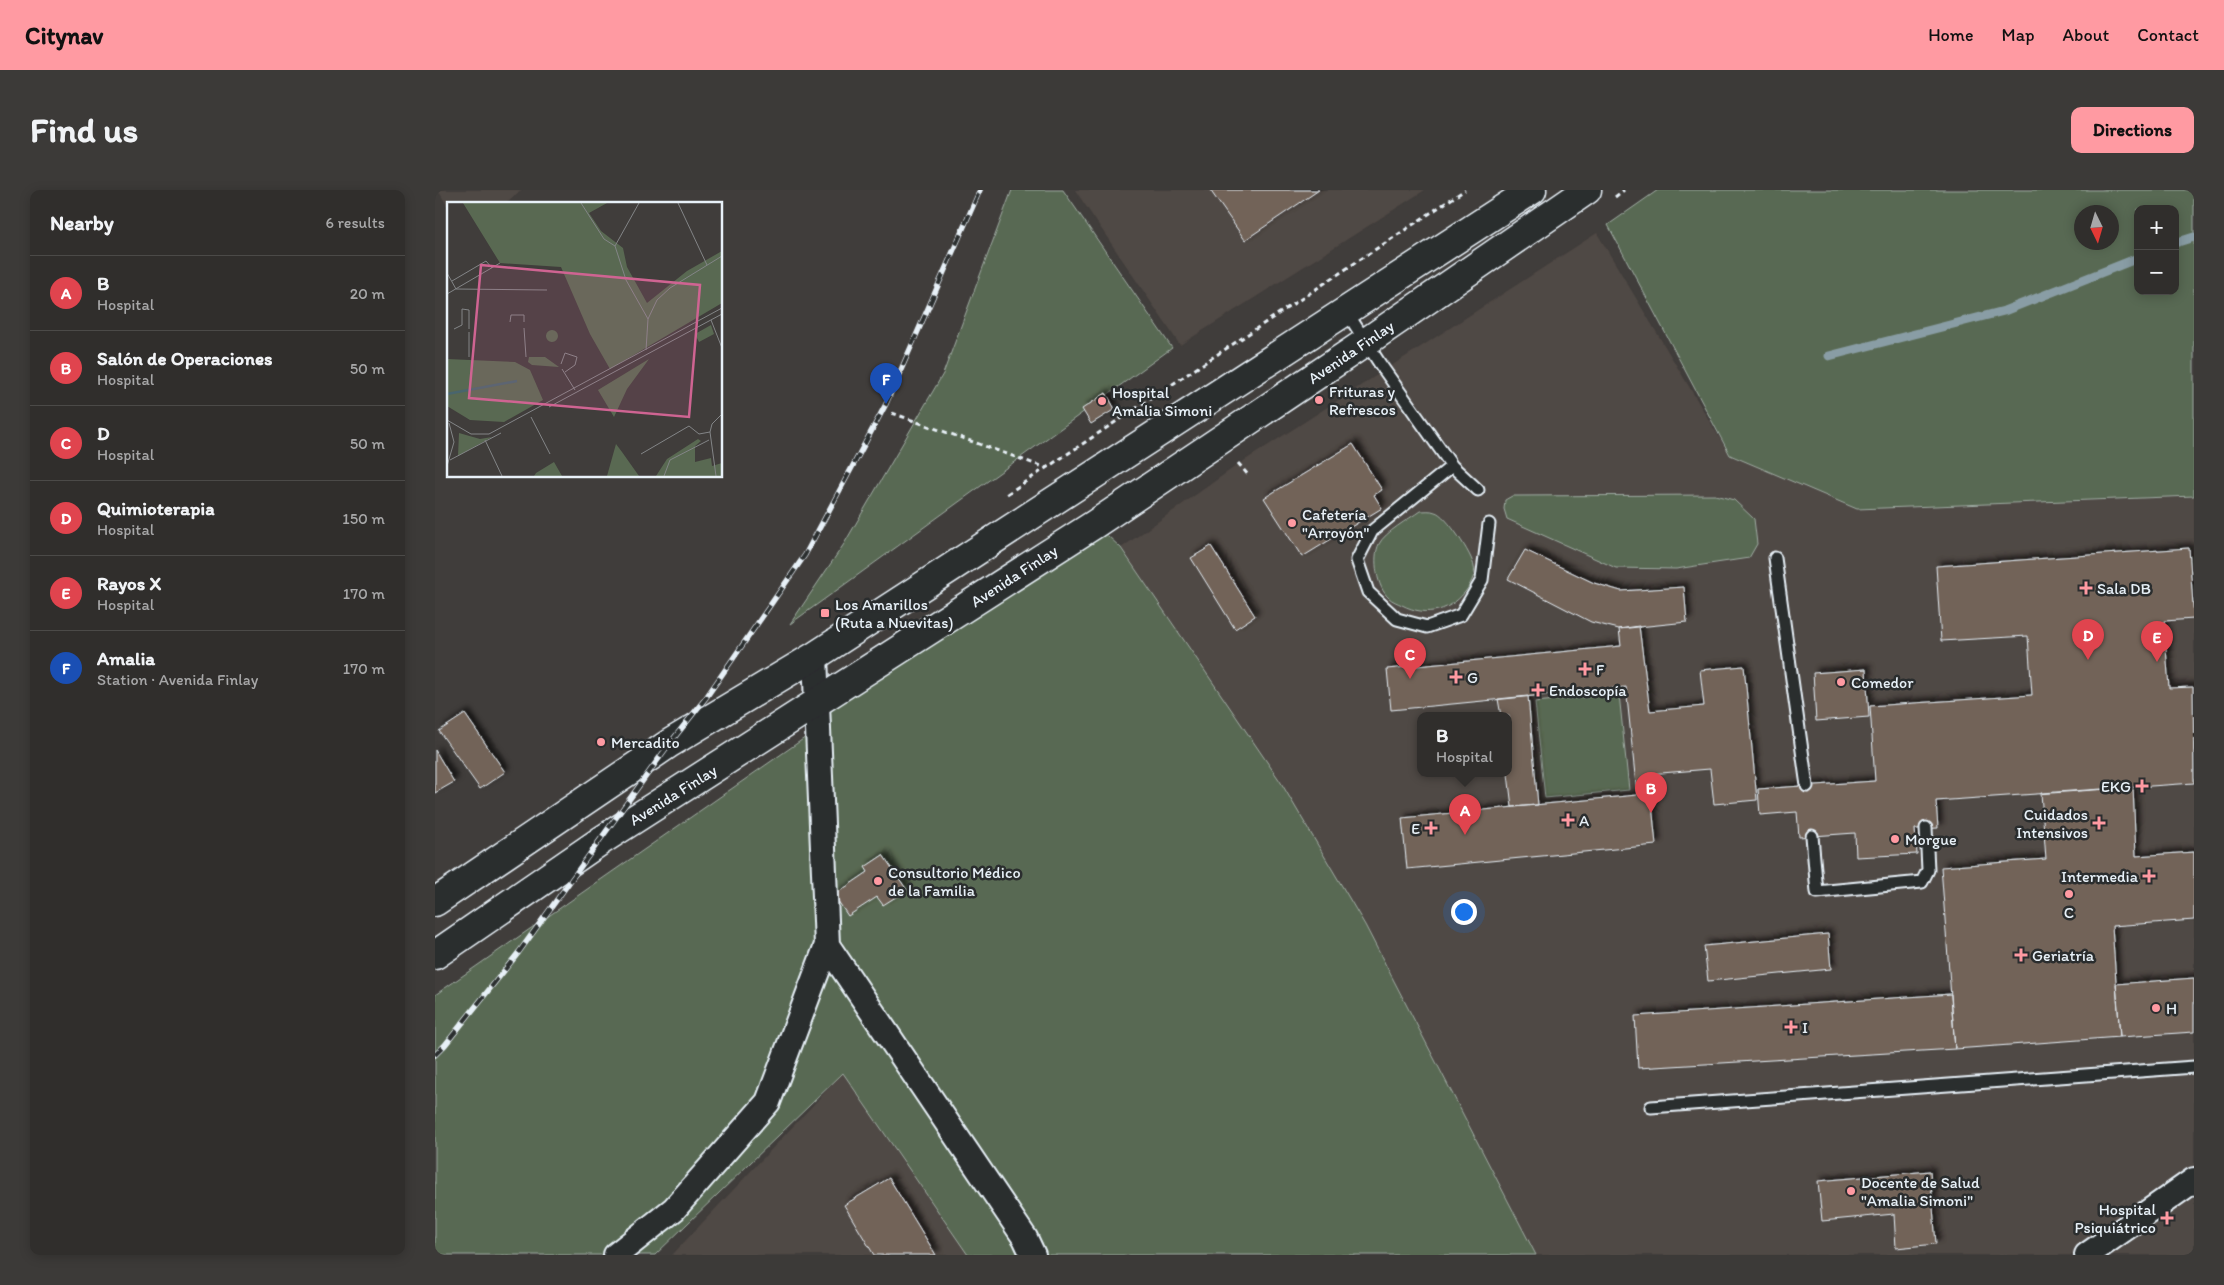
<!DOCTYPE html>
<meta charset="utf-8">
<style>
:root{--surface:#302e2c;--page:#3c3a38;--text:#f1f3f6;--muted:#a8a8a9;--line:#4b4a48;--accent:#ff9aa2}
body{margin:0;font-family:Itim,sans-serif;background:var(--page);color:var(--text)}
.controls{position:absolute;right:15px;top:15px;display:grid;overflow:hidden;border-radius:10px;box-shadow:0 2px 12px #0003}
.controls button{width:45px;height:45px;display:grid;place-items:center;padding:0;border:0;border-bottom:1px solid var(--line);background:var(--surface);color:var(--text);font:25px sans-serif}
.compass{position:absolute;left:1639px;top:15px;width:45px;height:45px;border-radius:50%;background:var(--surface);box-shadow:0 2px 12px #0003;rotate:175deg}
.you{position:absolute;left:1028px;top:721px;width:18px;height:18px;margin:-12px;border:4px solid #fff;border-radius:50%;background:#1a73e8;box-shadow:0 0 0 8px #1a73e833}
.badge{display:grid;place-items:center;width:32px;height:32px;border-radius:50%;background:var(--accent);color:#fff;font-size:16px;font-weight:700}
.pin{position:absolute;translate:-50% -41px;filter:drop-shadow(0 1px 2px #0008)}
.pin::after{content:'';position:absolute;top:26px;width:18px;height:15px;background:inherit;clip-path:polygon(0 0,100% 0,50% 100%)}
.popup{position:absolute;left:982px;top:522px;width:95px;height:65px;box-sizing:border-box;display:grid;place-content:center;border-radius:10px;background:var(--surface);filter:drop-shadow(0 1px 4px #0005);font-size:16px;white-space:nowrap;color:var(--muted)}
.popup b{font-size:19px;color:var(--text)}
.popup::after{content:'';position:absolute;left:50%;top:100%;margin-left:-10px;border:10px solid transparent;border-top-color:var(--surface)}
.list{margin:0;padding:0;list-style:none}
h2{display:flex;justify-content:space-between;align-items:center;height:65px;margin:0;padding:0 20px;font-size:21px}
h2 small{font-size:16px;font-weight:400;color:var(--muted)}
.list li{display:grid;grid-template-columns:32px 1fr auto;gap:15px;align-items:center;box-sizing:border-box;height:75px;padding:0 20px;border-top:1px solid var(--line)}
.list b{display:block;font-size:19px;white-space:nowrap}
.list p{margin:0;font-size:16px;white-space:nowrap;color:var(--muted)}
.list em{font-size:16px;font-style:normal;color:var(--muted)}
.map{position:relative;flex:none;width:1759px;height:1065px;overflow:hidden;border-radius:10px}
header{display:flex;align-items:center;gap:30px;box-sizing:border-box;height:70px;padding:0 25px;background:var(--accent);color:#111}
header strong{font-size:24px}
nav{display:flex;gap:28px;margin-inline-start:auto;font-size:18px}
.intro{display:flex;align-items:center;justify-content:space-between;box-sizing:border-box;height:120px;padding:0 30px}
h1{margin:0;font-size:35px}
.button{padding:12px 22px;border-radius:10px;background:var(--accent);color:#111;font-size:18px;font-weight:700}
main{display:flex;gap:30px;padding:0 30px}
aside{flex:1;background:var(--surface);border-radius:10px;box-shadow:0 2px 12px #0003}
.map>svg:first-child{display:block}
.built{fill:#4f4844;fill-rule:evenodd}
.green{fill:#596952;stroke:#a0ada5;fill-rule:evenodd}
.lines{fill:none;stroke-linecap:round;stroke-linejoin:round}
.stream{stroke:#899da5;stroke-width:9}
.building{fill:#726359;stroke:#e8f1f8;filter:url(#shadow)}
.lane-casing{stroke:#e8f1f8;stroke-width:15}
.street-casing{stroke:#e8f1f8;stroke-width:28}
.highway-casing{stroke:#e8f1f8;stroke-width:31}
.path{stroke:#e8f1f8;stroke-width:3;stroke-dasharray:5 4;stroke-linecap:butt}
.lane{stroke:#2a2d2e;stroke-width:11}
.street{stroke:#2a2d2e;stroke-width:24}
.highway{stroke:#2a2d2e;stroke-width:28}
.rail-casing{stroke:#e8f1f8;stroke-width:5.5}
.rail{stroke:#2a2d2e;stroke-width:4;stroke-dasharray:11;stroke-linecap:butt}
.poi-dot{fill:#ff9aa2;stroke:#2a2d2e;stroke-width:2}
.labels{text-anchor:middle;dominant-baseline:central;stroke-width:5;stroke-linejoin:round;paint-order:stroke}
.street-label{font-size:16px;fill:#e8f1f8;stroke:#2a2d2e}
.poi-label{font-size:16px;fill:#e8f1f8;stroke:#2a2d2e;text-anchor:start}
.inset-river{fill:none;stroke:#49656d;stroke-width:2.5}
.inset-road{fill:none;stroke:#838587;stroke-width:1}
.view{fill:#cf6492;fill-opacity:0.15;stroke:#cf6492;stroke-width:2.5}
.inset-edge{fill:none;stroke:#e8f1f8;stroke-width:2.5}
</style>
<header>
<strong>Citynav</strong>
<nav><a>Home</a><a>Map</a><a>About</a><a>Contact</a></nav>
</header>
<div class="intro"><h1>Find us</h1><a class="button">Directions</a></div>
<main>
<aside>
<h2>Nearby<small>6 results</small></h2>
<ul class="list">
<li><span class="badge" style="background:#e0444e">A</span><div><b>B</b><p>Hospital</p></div><em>20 m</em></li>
<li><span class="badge" style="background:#e0444e">B</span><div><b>Salón de Operaciones</b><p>Hospital</p></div><em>50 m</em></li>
<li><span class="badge" style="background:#e0444e">C</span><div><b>D</b><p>Hospital</p></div><em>50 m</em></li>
<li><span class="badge" style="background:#e0444e">D</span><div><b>Quimioterapia</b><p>Hospital</p></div><em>150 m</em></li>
<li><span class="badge" style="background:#e0444e">E</span><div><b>Rayos X</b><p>Hospital</p></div><em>170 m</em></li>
<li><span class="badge" style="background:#1a4fb4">F</span><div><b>Amalia</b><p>Station · Avenida Finlay</p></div><em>170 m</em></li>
</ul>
</aside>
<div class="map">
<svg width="1759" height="1065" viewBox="0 0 1759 1065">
<defs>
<filter id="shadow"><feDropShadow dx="4.5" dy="-4.5" stdDeviation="2.5" flood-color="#0009"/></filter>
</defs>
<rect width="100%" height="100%" fill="#403d3b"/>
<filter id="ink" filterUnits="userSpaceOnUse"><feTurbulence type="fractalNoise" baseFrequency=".02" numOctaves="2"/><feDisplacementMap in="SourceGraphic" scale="10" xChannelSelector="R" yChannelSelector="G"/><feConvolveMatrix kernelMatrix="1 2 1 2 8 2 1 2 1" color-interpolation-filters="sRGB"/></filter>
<g filter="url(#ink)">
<!-- built -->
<path class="built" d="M3,0H87L69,14H14V19Z
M640,0H990L745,155Z
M1162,43L1295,265L1422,319L1759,306V1065H1101L930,735L800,528L686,358L801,276ZM986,526H1074V584H986Z
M408,883L533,1065H237L238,1064Z"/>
<!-- green -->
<path class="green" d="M577,0H628L737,158L355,434L409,354L508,184Z
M1223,0H1759V306L1422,319L1295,265L1173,35ZM1703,19H1740V101H1703ZM1646,22H1676V52H1646Z
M1280,305L1299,310L1319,329L1322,354L1314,368L1241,379L1181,378L1072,329L1069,319L1070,310L1077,306Z
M985,321C990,321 996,320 1000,322C1011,324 1038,366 1039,377C1041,384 1036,392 1033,398C1017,421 992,428 967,415C963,413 957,411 954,408C942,398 937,368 944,354C950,342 974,329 985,321Z
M660,334L686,358L845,591L930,735L1101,1065H533L408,883L220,1065H0V805L384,538L382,513Z
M1184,504L1194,600L1110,608L1100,512Z"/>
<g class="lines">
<!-- stream -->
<path class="stream" d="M1740,53L1759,47
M1394,166L1569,121L1703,68"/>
</g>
<!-- building -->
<path class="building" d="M775,0H884L810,50Z
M671,203L680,219L656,234L647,219Z
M918,254L947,300L939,305L947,318L867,367L829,308Z
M776,356L820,426L800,439L756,368Z
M1754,358L1759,429L1729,431L1734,498L1758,497L1759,593L1501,611L1503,638L1480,639L1482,664L1421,667L1420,643L1364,647L1362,622L1325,625L1323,599L1440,591L1435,516L1597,505L1593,446L1506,451L1501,376Z
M1090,360L1159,393L1186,401L1249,397L1252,432L1184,439L1156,432L1073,389Z
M1204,436L1215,521L1269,516L1265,480L1309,476L1322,610L1279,614L1275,579L1214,584L1221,655L972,679L967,628L1202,605L1191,497L956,520L952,479L1186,456L1184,439Z
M1431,479L1434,527L1381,531L1378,483Z
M1093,506L1103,615L1077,617L1073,584L1074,526H1066L1063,509Z
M30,524L70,582L45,599L4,541Z
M0,560L19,592L0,603Z
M1698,597L1701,666L1759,662V730L1677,736L1685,847L1520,859L1506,677L1611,669L1606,603Z
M448,665L472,700L448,715L442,707L413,726L399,705L433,682L430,677Z
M1393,744L1396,779L1273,791L1269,756Z
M1759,788V842L1685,847L1681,794Z
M1516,804L1520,859L1203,878L1200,826Z
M1495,981L1501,1054L1461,1058L1459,1024L1387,1031L1383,991Z
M454,988L501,1065H439L409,1015Z"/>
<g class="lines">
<!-- lane casing -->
<g class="lane-casing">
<path id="lane" d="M911,121L945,174L1017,276L1043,300
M1017,276L937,341L922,370L933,402L962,429L992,437L1026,425L1047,390L1054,334
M1340,368L1372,596
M1377,646L1382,702L1487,692L1493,680L1491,638
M1216,917L1759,877"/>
</g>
<!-- street casing -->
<g class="street-casing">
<path id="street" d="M380,466L392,755L590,1048L598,1065
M181,1065L239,1019L333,912L392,755
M1652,1065L1759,990"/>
</g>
<!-- highway casing -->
<g class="highway-casing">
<path id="highway" d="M0,712L235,553L380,466L1097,0
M0,765L167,650L660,334L931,152L1152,0"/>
</g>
<!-- path -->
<path class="path" d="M1180,7L1189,0
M457,223L611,278
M803,273L814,286
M572,304L1030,0"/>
<!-- lane -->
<use href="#lane" class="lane"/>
<!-- street -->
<use href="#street" class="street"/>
<!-- highway -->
<use href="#highway" class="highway"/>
<!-- rail casing -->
<g class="rail-casing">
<path id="rail" d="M0,865L10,855L84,762L235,553L270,509L370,365L451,214L545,0"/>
</g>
<!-- rail -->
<use href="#rail" class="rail"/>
</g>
</g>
<!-- markers -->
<g class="poi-dot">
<circle cx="884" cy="210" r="5"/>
<circle cx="667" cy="211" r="5"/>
<circle cx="857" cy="333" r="5"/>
<path d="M1648.5 390.5h5v5h5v5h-5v5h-5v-5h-5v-5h5z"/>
<rect x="385" y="418" width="10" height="10" rx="2.5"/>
<path d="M1147.5 471.5h5v5h5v5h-5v5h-5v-5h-5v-5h5z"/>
<path d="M1018.5 479.5h5v5h5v5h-5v5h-5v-5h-5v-5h5z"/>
<circle cx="1406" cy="492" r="5"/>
<path d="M1100.5 492.5h5v5h5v5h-5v5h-5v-5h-5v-5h5z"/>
<circle cx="166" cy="552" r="5"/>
<path d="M1704.5 588.5h5v5h5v5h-5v5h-5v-5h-5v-5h5z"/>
<path d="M1130.5 622.5h5v5h5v5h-5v5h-5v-5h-5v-5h5z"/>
<path d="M1661.5 625.5h5v5h5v5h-5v5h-5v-5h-5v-5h5z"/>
<path d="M993.5 630.5h5v5h5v5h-5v5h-5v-5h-5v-5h5z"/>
<circle cx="1460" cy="649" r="5"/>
<path d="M1711.5 678.5h5v5h5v5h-5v5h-5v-5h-5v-5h5z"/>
<circle cx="443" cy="691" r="5"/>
<circle cx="1634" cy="704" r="5"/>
<path d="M1583.5 757.5h5v5h5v5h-5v5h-5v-5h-5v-5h5z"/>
<circle cx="1721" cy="818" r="5"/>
<path d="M1353.5 829.5h5v5h5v5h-5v5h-5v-5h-5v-5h5z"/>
<circle cx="1416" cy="1001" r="5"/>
<path d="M1729.5 1020.5h5v5h5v5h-5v5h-5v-5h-5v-5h5z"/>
</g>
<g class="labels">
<!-- street labels -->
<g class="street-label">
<text transform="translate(916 162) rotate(-34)">Avenida Finlay</text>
<text transform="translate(579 386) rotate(-33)">Avenida Finlay</text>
<text transform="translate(238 605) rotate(-32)">Avenida Finlay</text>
</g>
<!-- poi labels -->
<g class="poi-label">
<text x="894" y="201">Frituras y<tspan x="894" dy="18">Refrescos</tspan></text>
<text x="677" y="202">Hospital<tspan x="677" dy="18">Amalia Simoni</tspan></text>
<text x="867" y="324">Cafetería<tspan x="867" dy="18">"Arroyón"</tspan></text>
<text x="1662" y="398">Sala DB</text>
<text x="400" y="414">Los Amarillos<tspan x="400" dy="18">(Ruta a Nuevitas)</tspan></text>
<text x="1161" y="479">F</text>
<text x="1032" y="487">G</text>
<text x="1416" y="492">Comedor</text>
<text x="1114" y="500">Endoscopía</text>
<text x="176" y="552">Mercadito</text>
<text x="1696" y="596" text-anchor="end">EKG</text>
<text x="1653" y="624" text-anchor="end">Cuidados<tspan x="1653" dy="18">Intensivos</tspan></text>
<text x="1144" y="630">A</text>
<text x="985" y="638" text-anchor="end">E</text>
<text x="1470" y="649">Morgue</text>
<text x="453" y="682">Consultorio Médico<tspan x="453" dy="18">de la Familia</tspan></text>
<text x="1703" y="686" text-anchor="end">Intermedia</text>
<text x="1634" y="722" text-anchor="middle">C</text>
<text x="1597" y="765">Geriatría</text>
<text x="1731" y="818">H</text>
<text x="1367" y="837">I</text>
<text x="1426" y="992">Docente de Salud<tspan x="1426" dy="18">"Amalia Simoni"</tspan></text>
<text x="1721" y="1019" text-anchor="end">Hospital<tspan x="1721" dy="18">Psiquiátrico</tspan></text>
</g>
</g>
<!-- overview -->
<g transform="translate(12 12)">
<rect width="275" height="275" fill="#403d3b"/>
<path d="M16,1H160L142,11L154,29L176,46L180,65L200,101L240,69L275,49V101L163,167L143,132L114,65L53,61ZM264,123L267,132L252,140L248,132ZM99 134a6 6 0 1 1 12 0a6 6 0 1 1-12 0ZM82,155H98L112,165L85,163L81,160ZM0,157L68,160L83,168L96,198L57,220L23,218L0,204ZM202,157L180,187L167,215L151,188ZM12,231L33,237L45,235L11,254ZM251,237L254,239L248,244V260L264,256L265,264L275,261V274H209L220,257ZM169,242L175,250L192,274H160ZM107,260L115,274H87L89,271Z" fill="#596952"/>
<path class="inset-river" d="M0,192L70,179"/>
<path class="inset-road" d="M134,1L157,37L168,44M192,1L168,44L179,78L201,117L199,148M231,1L260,63M0,71L9,87L100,88M5,79L39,59L45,66M0,92L53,61M201,117L210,98L223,86L275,54M264,118L275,146M63,120L64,113H77V120M77,126L79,155M7,127L15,123V107L22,108V127M22,130V155M114,162L118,151L130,155L128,163L118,170M115,167L128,188M102,205L275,112M84,215L103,252M0,218L24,232H42L275,106M38,238L55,274M194,252L242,224L252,232L263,230M3,258L54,231M0,264L7,240L2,221M217,274L223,258L262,238M269,274L263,230L265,222L275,212"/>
<path class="view" d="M34,63L253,83L242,215L22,196Z"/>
<rect width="275" height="275" class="inset-edge"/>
</g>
</svg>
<div class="controls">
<button>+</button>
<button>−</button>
</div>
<svg class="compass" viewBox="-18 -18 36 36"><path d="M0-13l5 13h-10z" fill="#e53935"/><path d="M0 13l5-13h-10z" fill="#a8a8a9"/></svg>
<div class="you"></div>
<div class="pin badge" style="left:1030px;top:645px;background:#e0444e">A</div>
<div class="popup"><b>B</b>Hospital</div>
<div class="pin badge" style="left:1216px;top:623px;background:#e0444e">B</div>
<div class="pin badge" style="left:975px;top:489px;background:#e0444e">C</div>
<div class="pin badge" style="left:1653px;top:470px;background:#e0444e">D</div>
<div class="pin badge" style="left:1722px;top:472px;background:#e0444e">E</div>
<div class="pin badge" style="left:451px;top:214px;background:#1a4fb4">F</div>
</div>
</main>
